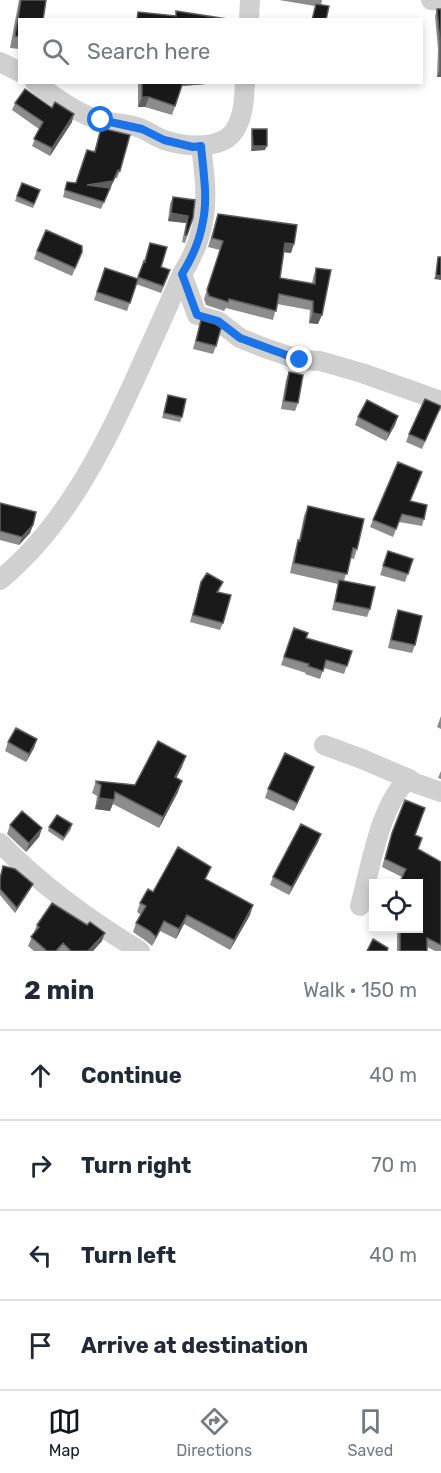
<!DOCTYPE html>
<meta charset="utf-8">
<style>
:root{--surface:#fff;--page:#f2f2f3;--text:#1f2937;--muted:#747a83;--line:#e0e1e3;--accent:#111827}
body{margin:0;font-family:Rubik,sans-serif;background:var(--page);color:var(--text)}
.controls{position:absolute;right:18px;bottom:18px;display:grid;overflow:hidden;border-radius:0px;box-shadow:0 3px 9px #0003}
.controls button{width:54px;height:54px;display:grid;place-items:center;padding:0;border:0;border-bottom:2px solid var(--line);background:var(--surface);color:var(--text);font:30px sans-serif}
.stop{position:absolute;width:18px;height:18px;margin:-14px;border:4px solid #1a73e8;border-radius:50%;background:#fff}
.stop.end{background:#1a73e8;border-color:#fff;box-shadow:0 2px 6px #0008}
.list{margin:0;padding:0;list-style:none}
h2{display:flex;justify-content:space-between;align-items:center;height:78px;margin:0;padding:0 24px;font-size:26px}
h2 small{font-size:20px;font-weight:400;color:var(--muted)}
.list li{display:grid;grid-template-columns:39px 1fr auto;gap:18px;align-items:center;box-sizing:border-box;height:90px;padding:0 24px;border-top:2px solid var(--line)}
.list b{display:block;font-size:22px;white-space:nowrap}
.list em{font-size:20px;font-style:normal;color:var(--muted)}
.icon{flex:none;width:33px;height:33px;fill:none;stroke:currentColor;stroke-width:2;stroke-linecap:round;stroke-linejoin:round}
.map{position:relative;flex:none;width:441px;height:951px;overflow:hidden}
.search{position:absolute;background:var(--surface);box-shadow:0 3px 9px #0003;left:18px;right:18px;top:18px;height:66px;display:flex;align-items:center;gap:15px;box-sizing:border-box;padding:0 21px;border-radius:0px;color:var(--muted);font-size:22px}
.sheet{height:438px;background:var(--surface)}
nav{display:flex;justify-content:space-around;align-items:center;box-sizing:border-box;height:84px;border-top:2px solid var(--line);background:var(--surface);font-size:16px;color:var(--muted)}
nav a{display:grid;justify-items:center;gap:3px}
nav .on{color:var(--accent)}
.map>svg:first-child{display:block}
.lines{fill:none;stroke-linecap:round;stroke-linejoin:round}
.minor{stroke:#d0d0d0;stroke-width:20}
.wall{fill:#8c8c8c}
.shaded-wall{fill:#5f5f5f}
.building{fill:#1a1a1a;stroke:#5f5f5f;stroke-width:1.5}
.route{stroke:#1a73e8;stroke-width:8}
</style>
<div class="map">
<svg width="441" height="951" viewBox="0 0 441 951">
<rect width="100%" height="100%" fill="#fff"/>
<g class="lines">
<!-- minor -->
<path class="minor" d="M431,0L441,1
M249,20L250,0
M0,62L20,72
M35,82C54,97 76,113 99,120C112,124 127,123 140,128C148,131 156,137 164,140C186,147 224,151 236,128C244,114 244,98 245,82
M182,274L197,315L218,321L240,338L262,347L300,360L320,361L362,373L441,401
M0,580C63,528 102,452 135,379C151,344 167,309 182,274C192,258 200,240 203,221C208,197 204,170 201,146
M324,745L362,759L409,779L415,783L441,792
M0,843C41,885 89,920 140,951
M360,906C370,871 380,802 409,779"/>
</g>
<!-- wall -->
<path class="wall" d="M19,0H46L20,20V49L10,48Z
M279,0H322L321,5L326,20H312L315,6Z
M437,9H441V77H437L438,49L435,16Z
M138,82H207L206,84L182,86L172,115L145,107H138Z
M15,103L72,122L50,156L32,146L39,129L12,110Z
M101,128L120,171L117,178H115L110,188L101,209L63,197L67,182L76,183L94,152Z
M252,129L265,150L251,151V133Z
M22,183L40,190L33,208L15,201Z
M173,197L193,218L185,243L182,242L186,223L168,221L170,204Z
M218,214L291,253L284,252L280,278L312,284L313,278L316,268L318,324L309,323L310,310L277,304L273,320L226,308L224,311L206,305L204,299L220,250L208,247Z
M150,243L161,267L168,277L161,293L136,284L127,311L94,300L105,268L138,279Z
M37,251L82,252L72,276L34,259Z
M201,320L216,346L213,354L193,349Z
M289,372L298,403L295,411L281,409L286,380Z
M168,395L182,417L180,422L162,418Z
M441,406L422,449L406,442L409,434Z
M398,416L395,425L386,441L355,425L358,417Z
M410,501L424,519L422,526L399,522L393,537L370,527L373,520Z
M0,503L33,525L30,533L19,545L0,540Z
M308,506L357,549L354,559L350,558L344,581L370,609L367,617L332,610L338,584L290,573L295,550L299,540L304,516Z
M388,551L413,559L405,582L380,575Z
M201,582L220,590L218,592L223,623L220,630L190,622Z
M398,610L415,645L412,653L388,648L395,618Z
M294,628L306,638L352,651L344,674L324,668L320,679L305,674L306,673L281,665Z
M441,716V729L437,727Z
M37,739L34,748L26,762L5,751L8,742Z
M182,767L176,778L178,792L159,828L113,804L110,811L95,809L97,796L92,793L96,781L135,785Z
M314,767L294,811L265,798L268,789Z
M441,771V779L438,778Z
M405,800L415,835L418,849L441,862V951H435L427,947V951H397V928H418L402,877L382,867L389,842Z
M72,824L71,829L63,841L48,831L49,827Z
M10,825L42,828L39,837L26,852L7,834Z
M321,834L318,842L289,895L270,885L273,877Z
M3,866L33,884L31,888L15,913L0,895V876Z
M206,880L250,915L230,950L184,924L176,939L160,931L152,946L146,941L133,932L136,923L141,915L137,912L140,903L153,892Z
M37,925L102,941L93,951H34L28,946Z"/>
<!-- shaded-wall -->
<path class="shaded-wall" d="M440,70H441V77H437Z
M182,82H207L206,84L181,86Z
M142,97H149L145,107H138Z
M74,114L72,122L50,156L52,148Z
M253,146H267L265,150L251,151Z
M118,170L115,178L101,209L104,202L87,185Z
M171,213L188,216L186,223L168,221Z
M285,243L294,244L291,253L282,252Z
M436,275L441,276V280L434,279Z
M313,313L322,315L318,324L309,323Z
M398,416L395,425L386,441L389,433Z
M33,525L30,533L19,545L22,537Z
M37,739L34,748L26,762L29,754Z
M186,756L182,767L171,788L175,777Z
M314,767L311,775L294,811L297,803Z
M182,781L178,792L159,828L163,817Z
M99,798L114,800L110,811L95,809Z
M42,828L39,837L26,852L29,843Z
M321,834L318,842L289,895L292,887Z
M33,884L31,888L15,913L17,908Z
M253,905L250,915L230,950L234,940Z
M187,915L184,924L176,939L179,929Z
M164,921L160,931L152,946L156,937Z
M105,933L102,941L93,951H88Z"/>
<!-- building -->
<path class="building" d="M21,0H46L43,20H20V37L15,36Z
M316,4L329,6L326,20H312Z
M437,9H441V70H440V42Z
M176,11L227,19V20H137L138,12L176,16Z
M142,82H183L175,106L149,97H142Z
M25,89L52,108L55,102L74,114L52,148L34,139L43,122L15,103Z
M101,128L130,135L120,171L118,170L113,181L87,185L110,188L104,202L65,190L67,182L76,183L87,150L95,152Z
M252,129H267V146H253Z
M22,183L40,190L34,204L17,196Z
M173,197L195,200L193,218L187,235H185L188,216L171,213Z
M218,214L297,225L294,244L285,243L280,278L315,284L316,268L331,270L322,315L313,313V301L279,294L276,311L229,299L228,302L209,296L207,290L223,241L212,238Z
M46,230L82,246V252L75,268L37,251Z
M150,243L167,247L161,267L170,270L163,286L138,277L144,261L145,262Z
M438,257H441V276L436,275Z
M105,268L138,279L130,303L97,292Z
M201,320L215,324L221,328L216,346L196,341Z
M289,372L303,375L298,403L284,401Z
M168,395L186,399L182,417L164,413Z
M425,399L441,406L425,441L409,434Z
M367,400L398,416L389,433L358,417Z
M398,462L422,472L410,501L427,505L424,519L402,514L396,529L373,520Z
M0,503L36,512L33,525L22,537L0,531Z
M308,506L364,519L357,549L353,548L347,574L294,563L298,540L300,541Z
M388,551L413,559L408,574L383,566Z
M207,573L223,582L217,592L231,595L223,623L193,615L201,582Z
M339,580L375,587L370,609L335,602Z
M398,610L422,616L415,645L391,640Z
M294,628L308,633L306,638L352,651L347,666L326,660L323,671L308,666L309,664L284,657Z
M16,728L37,739L29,754L8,742Z
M158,741L186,756L175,777L182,781L163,817L115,792L114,800L99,798L101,785L96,782V781L135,785Z
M285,753L314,767L297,803L268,789Z
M405,800L425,808L415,835L422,838L418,849L441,862V945L427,938V951H400V928H418V884H399L406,869L385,859L392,833Z
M22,811L42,828L29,843L10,825Z
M57,815L72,824L64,837L49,827Z
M301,824L321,834L292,887L273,877Z
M178,847L211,867L205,879L253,905L234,940L187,915L179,929L164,921L156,937L150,931L136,923L146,906L140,903L148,889L153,892Z
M3,866L15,869L33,884L17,908L0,889V879Z
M52,903L87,925L90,922L105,933L88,951H71L63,943L56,951H47L31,937L39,927L37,925Z
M373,939L388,948L387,951H367Z"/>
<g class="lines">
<!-- route -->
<path class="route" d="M101,120L142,129L164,140L193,147L201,146C203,170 208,197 203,221C200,240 192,258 182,274L197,315L218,321L240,338L300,360"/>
</g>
</svg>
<div class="controls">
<button><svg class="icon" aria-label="locate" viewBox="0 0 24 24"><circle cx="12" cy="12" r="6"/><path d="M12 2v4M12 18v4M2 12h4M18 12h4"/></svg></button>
</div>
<div class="stop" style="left:101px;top:120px"></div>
<div class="stop end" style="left:300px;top:360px"></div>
<div class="search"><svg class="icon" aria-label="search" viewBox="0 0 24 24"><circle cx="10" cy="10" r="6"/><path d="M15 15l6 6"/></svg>Search here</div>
</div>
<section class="sheet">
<h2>2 min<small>Walk · 150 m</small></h2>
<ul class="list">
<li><svg class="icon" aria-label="ahead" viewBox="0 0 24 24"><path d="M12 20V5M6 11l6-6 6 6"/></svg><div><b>Continue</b></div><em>40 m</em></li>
<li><svg class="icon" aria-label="right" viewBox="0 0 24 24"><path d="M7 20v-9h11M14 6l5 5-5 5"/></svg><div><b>Turn right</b></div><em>70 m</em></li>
<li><svg class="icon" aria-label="left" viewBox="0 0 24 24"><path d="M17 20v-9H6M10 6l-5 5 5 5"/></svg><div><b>Turn left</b></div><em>40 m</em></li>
<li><svg class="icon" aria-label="arrive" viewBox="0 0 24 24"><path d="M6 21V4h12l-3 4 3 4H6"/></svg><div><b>Arrive at destination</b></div></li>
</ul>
</section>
<nav>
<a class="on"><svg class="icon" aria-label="map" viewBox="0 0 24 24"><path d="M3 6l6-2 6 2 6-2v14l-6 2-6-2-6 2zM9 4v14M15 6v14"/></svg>Map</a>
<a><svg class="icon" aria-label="directions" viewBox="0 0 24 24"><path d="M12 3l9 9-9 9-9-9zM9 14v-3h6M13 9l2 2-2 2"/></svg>Directions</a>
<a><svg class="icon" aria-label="saved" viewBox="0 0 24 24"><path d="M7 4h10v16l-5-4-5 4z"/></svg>Saved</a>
</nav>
